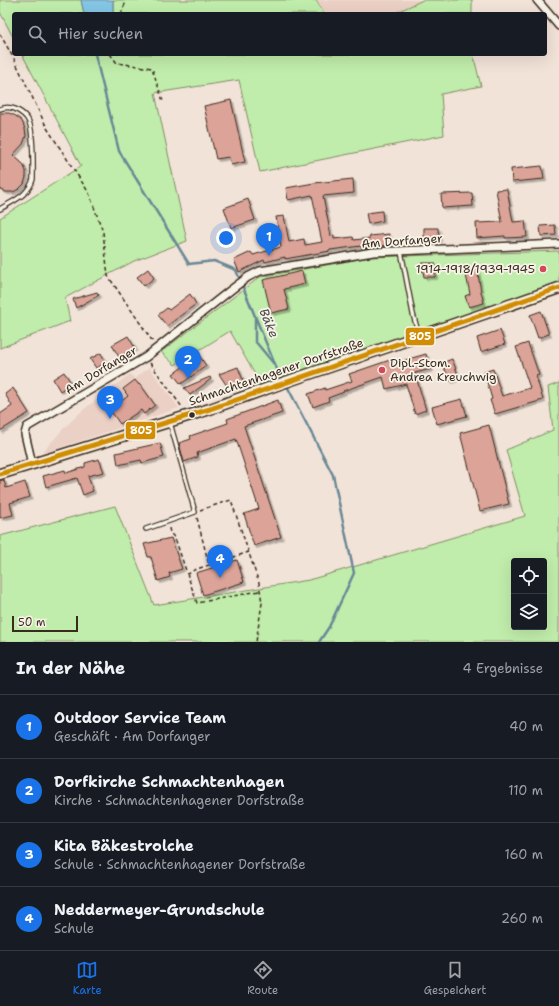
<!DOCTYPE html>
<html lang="de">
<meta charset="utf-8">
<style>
:root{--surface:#171b24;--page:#242831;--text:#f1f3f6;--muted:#9ea1a6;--line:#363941;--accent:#1a73e8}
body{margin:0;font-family:"Shantell Sans",sans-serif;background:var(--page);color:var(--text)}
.controls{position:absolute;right:12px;bottom:12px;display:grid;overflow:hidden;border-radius:4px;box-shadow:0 4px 16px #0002}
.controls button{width:36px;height:36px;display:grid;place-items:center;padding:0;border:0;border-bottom:1px solid var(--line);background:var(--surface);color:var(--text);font:20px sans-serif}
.scale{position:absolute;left:12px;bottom:10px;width:66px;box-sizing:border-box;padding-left:4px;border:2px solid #3b2a1e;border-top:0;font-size:11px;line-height:14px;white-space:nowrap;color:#3b2a1e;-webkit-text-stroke:3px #f7f3e8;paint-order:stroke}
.you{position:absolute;left:226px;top:238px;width:14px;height:14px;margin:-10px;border:3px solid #fff;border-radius:50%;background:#1a73e8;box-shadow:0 0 0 6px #1a73e833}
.badge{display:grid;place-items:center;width:26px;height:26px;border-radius:50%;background:var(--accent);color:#fff;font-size:13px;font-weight:700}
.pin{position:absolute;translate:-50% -33px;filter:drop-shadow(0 1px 2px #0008)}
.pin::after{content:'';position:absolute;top:21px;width:14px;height:12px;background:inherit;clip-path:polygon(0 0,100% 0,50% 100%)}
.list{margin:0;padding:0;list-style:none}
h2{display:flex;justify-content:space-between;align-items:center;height:52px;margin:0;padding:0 16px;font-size:17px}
h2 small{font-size:13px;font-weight:400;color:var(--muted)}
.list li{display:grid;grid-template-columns:26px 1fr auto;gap:12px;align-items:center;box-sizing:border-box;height:64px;padding:0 16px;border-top:1px solid var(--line)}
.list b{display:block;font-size:15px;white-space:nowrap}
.list p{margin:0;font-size:13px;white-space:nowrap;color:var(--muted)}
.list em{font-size:13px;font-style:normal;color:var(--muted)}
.icon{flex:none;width:22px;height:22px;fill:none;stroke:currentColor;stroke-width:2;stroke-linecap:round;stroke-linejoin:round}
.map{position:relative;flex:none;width:559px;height:642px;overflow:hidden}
.search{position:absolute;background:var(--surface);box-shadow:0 4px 16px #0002;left:12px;right:12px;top:12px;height:44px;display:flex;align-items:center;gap:10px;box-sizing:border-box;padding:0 14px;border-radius:4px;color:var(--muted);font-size:15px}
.sheet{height:308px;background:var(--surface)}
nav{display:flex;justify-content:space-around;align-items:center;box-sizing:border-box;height:56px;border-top:1px solid var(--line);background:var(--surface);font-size:11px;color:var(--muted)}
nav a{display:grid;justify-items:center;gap:2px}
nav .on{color:var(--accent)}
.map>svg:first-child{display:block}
.built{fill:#ebd0c5}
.green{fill:#c0edab;stroke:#7e8c64;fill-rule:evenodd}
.water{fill:#84c6e5;stroke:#678895}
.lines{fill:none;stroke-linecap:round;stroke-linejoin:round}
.stream{stroke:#678895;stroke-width:2.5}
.building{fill:#dca398;stroke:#3b2a1e;filter:url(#shadow)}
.service-casing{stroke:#3b2a1e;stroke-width:6}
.minor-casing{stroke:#3b2a1e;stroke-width:10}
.secondary-casing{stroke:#3b2a1e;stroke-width:13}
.path{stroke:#3b2a1e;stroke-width:1.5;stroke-dasharray:4 3;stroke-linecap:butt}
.service{stroke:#f7f3e8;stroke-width:3.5}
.minor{stroke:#f7f3e8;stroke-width:7}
.secondary{stroke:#f7f3e8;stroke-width:10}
.bus-1-casing{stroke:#f7f3e8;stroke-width:8}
.bus-1{stroke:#d18d06;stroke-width:5}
.poi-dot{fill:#d1495b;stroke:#f7f3e8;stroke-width:1.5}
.bus-dot{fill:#3b2a1e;stroke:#f7f3e8;stroke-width:1.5}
.labels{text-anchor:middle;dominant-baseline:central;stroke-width:3.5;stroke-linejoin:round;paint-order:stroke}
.street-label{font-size:12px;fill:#3b2a1e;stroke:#f7f3e8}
.poi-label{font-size:12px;fill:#3b2a1e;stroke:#f7f3e8;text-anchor:end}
.water-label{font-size:13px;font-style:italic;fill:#4d5150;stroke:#f7f3e8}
.line-badge{stroke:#f7f3e8;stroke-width:1.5}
.badge-label{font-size:11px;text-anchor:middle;font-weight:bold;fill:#fff}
</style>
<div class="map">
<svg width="559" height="642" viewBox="0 0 559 642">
<defs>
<filter id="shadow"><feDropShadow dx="2.5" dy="2.5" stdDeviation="0" flood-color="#0004"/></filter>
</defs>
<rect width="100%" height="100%" fill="#f2e3d8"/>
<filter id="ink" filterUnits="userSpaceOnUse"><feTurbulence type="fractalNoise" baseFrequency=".025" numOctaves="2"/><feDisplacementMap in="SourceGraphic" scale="8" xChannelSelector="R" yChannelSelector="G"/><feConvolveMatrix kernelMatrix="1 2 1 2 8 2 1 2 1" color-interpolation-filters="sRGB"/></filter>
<g filter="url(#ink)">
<!-- built -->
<path class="built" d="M316,0H423L393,14H324Z
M149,367L179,408L41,454L63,429L83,410L130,374L135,379Z"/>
<!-- green -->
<path class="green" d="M0,0H81L84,14H14V39L0,12Z
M113,0H316L324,14H113Z
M423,0H472V14H393Z
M22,54H473L481,86L441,94L444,135L260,172L239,80L155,93L187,241L134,261L65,298L70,321L0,348V218L81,166Z
M559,251V283L261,385L230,331L175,365L161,352L260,277L371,257Z
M559,383V642H0V536L115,506L154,605L309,580L525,516L506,450L553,430L548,387ZM514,561H544V627H514Z"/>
<!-- water -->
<path class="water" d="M81,0H113V14H84Z"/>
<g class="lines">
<!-- stream -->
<path class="stream" d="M95,54L119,151L189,264L214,261L236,270L276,367L283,380
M255,318V341L274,364
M286,384L333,475L354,573L329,627L319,642"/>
</g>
<!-- building -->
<path class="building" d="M231,100L245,162L231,165L229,157L216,159L204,106Z
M0,113H9L16,116L22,121L25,129L26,136L23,144L13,155L23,164L26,171V177L24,184L19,189L13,192H6L0,189Z
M542,166L544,179L512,182L511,169Z
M353,179L354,193L323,196L331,236L334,235V239L353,237L354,240L370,238V236L389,234L390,245L362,248L361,246L330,250V251L285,259V257L265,262L264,260L239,272L234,260L251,252L253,255L281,247L276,217L284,216L289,242L304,239L305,245L322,242L312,195L288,200L286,188L314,183Z
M507,189L513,222L525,221L527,237L505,238V236L477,238L476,223L502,222L496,190Z
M472,193L473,206L442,208L441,194Z
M248,199L255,220L231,228L224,208Z
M382,211L383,221L368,224L366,213Z
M555,225L556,235L541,236L540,226Z
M424,228H438L439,240L424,241Z
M421,263H435V277H424L423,271H421Z
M477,268L481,292L484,303L469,307L465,296L470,294L465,270Z
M148,269L154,278L144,286L137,277Z
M302,271L305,284L284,289L289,309L271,313L263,280Z
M97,292L99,295L76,308L73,299Z
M190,294L196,304L167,326L158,315L167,308L169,310Z
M541,311L549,334L538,338L530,315Z
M500,330L505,344L481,352L477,338Z
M128,336L135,348L119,357L112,345Z
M528,343L539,375L536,376L543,400L495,414L490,400L492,399L484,372L493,369L502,396L530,388L516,347Z
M101,353L106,363L96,368L90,359Z
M426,354L431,369L415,373L426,410L415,414L406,384L386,389L383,377L343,391L344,392L328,398L329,401L313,407L308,394L325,388V390L352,381L349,374L390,360L391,364Z
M199,355L206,366L181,384L173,374Z
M452,359L459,377L450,381L442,363Z
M238,367L244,383L229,389L219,374Z
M64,372L72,384L60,391L53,379Z
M210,377L211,379L190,395L184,388Z
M135,380L139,385L140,384L155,405L144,414L141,410L120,424L110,410L128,396L123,389Z
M13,388L29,413L0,431V414L12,406L5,394Z
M462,399L467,416L437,424L432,407Z
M278,400L282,413L244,426L281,537L254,546L244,514L259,509L236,439L197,453L198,457L184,462L179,443L191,439L190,436L228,423L227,419Z
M489,425L509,504L480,511L460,433Z
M160,443L164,457L142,463L141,460L118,465L116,453Z
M99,459L104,472L88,476L93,491L83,495L77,478L46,487L43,476L65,470L66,473L85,467V463Z
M0,480H4L6,488L25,482L30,497L10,503L13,515L0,518Z
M171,538L182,569L169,573L170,577L158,581L151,557H148L144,544Z
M237,560L244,582L203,595L196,573Z"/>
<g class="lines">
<!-- service casing -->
<g class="service-casing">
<path id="service" d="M0,109C5,107 10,107 15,109C21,112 27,116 29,122C34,133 33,166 33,179C29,195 13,201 0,209
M401,251L413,314L419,335
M146,529L195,512L170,423"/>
</g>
<!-- minor casing -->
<g class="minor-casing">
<path id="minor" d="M537,0L559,26
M32,464L25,434L27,427L146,357L232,289L248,277L260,271L373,252L559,244"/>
</g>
<!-- secondary casing -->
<g class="secondary-casing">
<path id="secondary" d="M0,474L210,409L277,385L559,288"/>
</g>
<!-- path -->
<path class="path" d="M121,14L125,4L124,0
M0,34L14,59L47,128L89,193L103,232L108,276L153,342
M110,54L117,63L152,68L163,101
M150,363L182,407
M200,510L231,500L259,583L262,603L256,642
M197,518L209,565
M169,528L170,533L175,538L197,603L259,591
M187,575L194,570L249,552"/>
<!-- service -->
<use href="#service" class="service"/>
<!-- minor -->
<use href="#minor" class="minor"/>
<!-- secondary -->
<use href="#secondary" class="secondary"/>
<!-- bus-1 casing -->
<g class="bus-1-casing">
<path id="bus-1" d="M0,474L210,409L559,288"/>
</g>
<!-- bus-1 -->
<use href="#bus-1" class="bus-1"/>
</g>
</g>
<!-- markers -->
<g class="poi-dot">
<circle cx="543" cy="269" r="4"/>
<circle cx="382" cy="370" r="4"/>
</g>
<circle class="bus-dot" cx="192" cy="415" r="3.5"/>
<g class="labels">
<!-- street labels -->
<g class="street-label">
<text transform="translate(402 241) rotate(-4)">Am Dorfanger</text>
<text transform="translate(101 370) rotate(-31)">Am Dorfanger</text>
<text transform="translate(276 372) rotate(-19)">Schmachtenhagener Dorfstraße</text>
</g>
<!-- poi labels -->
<g class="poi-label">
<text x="535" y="269">1914-1918/1939-1945</text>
<text x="390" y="363" text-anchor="start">Dipl.-Stom.<tspan x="390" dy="14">Andrea Kreuchwig</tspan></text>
</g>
<!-- water labels -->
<g class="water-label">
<text transform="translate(269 323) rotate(67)">Bäke</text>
</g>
</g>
<g class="line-badge">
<rect x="405" y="327" width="30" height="19" rx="4" fill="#d18d06"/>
<rect x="125" y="421" width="31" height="19" rx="4" fill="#d18d06"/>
</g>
<g class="badge-label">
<text x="420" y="340">805</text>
<text x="141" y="434">805</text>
</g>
</svg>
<div class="controls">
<button><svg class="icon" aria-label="locate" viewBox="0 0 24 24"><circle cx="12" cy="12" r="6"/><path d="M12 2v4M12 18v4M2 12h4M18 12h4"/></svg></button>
<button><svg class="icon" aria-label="layers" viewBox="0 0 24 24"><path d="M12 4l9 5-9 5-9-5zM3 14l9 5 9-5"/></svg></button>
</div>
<div class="scale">50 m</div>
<div class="you"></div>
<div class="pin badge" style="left:269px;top:256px">1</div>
<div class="pin badge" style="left:188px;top:379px">2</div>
<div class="pin badge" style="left:110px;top:419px">3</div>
<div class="pin badge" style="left:220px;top:578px">4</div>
<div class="search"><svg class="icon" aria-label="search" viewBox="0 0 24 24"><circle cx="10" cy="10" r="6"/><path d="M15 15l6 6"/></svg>Hier suchen</div>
</div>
<section class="sheet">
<h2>In der Nähe<small>4 Ergebnisse</small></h2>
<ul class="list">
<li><span class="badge">1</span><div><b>Outdoor Service Team</b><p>Geschäft · Am Dorfanger</p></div><em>40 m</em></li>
<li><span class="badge">2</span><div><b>Dorfkirche Schmachtenhagen</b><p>Kirche · Schmachtenhagener Dorfstraße</p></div><em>110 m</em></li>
<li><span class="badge">3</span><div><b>Kita Bäkestrolche</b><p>Schule · Schmachtenhagener Dorfstraße</p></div><em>160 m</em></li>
<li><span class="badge">4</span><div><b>Neddermeyer-Grundschule</b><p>Schule</p></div><em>260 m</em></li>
</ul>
</section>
<nav>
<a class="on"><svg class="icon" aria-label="map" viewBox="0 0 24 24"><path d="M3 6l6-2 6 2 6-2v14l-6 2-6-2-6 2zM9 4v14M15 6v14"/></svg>Karte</a>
<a><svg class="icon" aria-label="directions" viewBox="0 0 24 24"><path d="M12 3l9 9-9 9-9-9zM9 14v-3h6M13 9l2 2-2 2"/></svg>Route</a>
<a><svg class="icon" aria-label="saved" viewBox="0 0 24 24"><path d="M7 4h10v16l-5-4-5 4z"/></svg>Gespeichert</a>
</nav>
